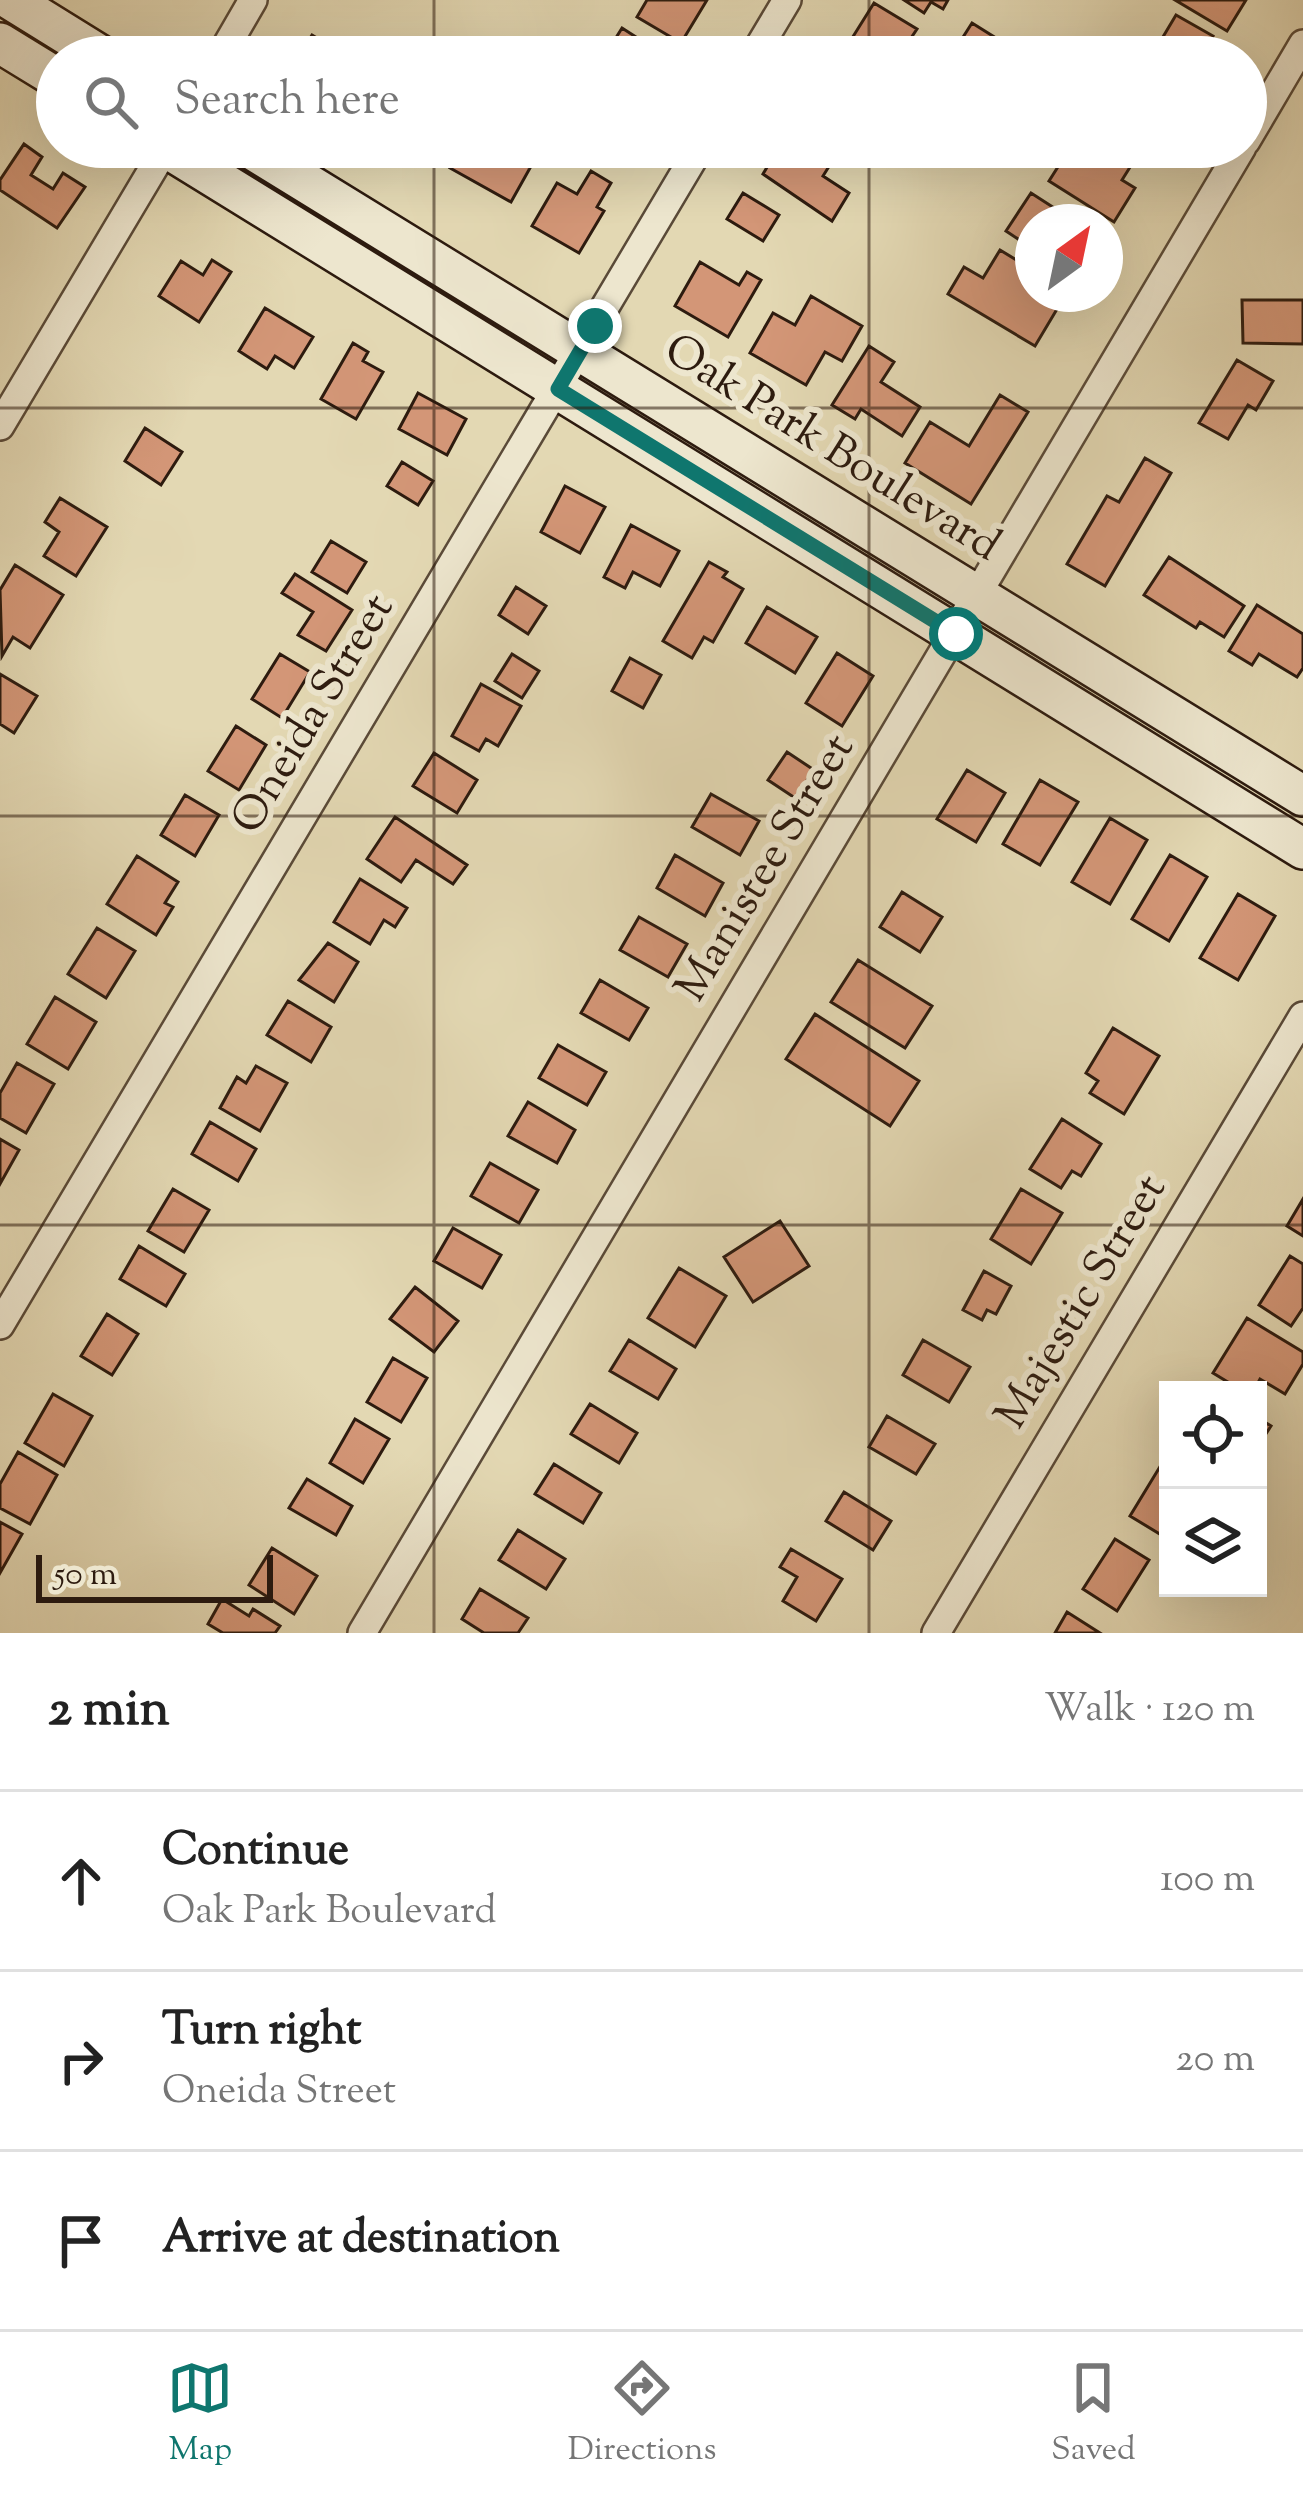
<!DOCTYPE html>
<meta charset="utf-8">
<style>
:root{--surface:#fff;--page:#f6f6f6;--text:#222;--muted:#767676;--line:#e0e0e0;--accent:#0f766e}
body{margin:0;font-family:"Sorts Mill Goudy",serif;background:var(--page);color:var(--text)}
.controls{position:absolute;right:36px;bottom:36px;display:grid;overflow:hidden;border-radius:0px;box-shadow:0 12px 48px #0002}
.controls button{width:108px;height:108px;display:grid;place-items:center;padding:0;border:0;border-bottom:3px solid var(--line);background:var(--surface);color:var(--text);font:60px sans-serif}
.compass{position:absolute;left:1015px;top:204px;width:108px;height:108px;border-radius:50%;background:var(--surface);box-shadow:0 12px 48px #0002;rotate:33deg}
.scale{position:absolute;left:36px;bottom:30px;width:237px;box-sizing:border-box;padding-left:12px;border:6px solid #2d1b0f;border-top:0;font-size:33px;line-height:42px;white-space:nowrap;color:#2d1b0f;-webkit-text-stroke:9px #ede6ce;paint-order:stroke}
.stop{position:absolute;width:36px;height:36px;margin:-27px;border:9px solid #0f766e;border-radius:50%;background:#fff}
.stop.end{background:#0f766e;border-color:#fff;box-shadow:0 3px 12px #0008}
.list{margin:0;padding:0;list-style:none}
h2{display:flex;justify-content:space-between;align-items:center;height:156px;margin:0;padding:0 48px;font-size:51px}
h2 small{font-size:39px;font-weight:400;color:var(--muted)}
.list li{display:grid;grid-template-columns:78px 1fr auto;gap:36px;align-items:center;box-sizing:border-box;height:180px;padding:0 48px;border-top:3px solid var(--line)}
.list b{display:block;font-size:45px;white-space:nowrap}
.list p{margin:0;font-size:39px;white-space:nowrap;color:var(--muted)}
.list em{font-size:39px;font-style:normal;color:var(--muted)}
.icon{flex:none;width:66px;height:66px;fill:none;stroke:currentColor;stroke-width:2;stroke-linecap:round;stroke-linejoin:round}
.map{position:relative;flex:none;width:1303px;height:1633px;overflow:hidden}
.search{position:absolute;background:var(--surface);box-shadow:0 12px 48px #0002;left:36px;right:36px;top:36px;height:132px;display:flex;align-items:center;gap:30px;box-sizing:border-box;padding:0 42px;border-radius:66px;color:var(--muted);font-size:45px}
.sheet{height:696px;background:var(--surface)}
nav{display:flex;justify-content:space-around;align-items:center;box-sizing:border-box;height:168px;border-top:3px solid var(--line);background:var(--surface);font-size:33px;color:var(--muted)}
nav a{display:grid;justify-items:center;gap:6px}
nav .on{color:var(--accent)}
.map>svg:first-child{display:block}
.building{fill:#d39677;stroke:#2d1b0f;stroke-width:3}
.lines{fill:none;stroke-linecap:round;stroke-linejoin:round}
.street-casing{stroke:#5a4a38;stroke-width:32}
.secondary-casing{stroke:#2d1b0f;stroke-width:44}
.street{stroke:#ede6ce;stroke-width:27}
.secondary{stroke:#ede6ce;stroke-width:39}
.route{stroke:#0f766e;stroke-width:15}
.grid{fill:none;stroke:#2d1b0f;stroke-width:3;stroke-opacity:0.55}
.labels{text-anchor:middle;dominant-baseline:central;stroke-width:12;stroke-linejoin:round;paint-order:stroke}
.street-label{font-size:45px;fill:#2d1b0f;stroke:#ede6ce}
</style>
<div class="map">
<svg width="1303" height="1633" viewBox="0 0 1303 1633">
<rect width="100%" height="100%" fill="#e3d8b3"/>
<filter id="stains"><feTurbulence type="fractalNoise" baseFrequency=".00167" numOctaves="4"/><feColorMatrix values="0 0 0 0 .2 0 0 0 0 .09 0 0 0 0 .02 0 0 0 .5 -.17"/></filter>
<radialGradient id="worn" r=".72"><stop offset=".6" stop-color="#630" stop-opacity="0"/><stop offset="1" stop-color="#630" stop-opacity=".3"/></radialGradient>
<!-- building -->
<path class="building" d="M647,0H707L681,43L637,17Z
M904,0H948L943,9L931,2L924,13Z
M1175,0H1246L1227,31Z
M874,3L917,29L905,47L917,54L915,57H853L844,51Z
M1176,15L1213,36L1201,57H1151Z
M972,23L996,38L984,57H977L958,45Z
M622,28L667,57H604Z
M312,35L348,57H298Z
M24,144L42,157L31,175L53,189L63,173L85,187L57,228L0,190V180Z
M462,147H497L530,168L511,202L450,168Z
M779,147H830L838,152L823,176L849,193L832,221L763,174Z
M1061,147H1105L1132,164L1122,180L1135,188L1114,222L1049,181L1068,151Z
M591,171L611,183L597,207L604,211L579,253L532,226L557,183L577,194Z
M743,193L779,215L763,241L727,219Z
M1031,193L1076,222H1033V249L1006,231Z
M1000,250L1033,270V294H1066L1035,346L948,294L964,267L983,278Z
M212,260L231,272L199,322L159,296L181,261L203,275Z
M700,262L739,285L747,272L761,280L728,337L675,306Z
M811,296L862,326L842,361L825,352L806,385L750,353L773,313L795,325Z
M1242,300H1303V344L1243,343Z
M265,308L313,337L294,368L275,356L267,369L239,351Z
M353,343L368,352L363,361L383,372L356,419L321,399Z
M869,346L894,362L881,382L920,407L902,436L861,409L855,419L832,405Z
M1237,360L1273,381L1256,410L1248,405L1228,439L1199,423Z
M418,393L466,419L447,455L399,429Z
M1000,395L1028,412L971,504L905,463L930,422L969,446Z
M145,428L182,452L161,485L125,461Z
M1145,458L1171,473L1105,586L1067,564L1107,496L1119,502Z
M402,462L433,481L418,505L387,486Z
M565,486L605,507L580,553L541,532Z
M60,498L107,527L76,576L44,556L59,532L45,522Z
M631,525L679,551L660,586L633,572L625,588L604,577Z
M331,541L366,562L347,593L312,572Z
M1169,557L1244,606L1224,637L1200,622L1196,628L1144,595Z
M709,562L727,572L723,577L743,589L713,642L704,637L692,658L663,641Z
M15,565L63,595L30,648L13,637L2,656L0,590Z
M295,574L352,610L326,651L298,635L313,612L282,593Z
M516,587L546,606L528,634L499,615Z
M1257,605L1303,634V668L1297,677L1259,654L1252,665L1229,651Z
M767,607L817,637L795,673L746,643Z
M837,653L873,676L842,726L806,703Z
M280,654L310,672L282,718L252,699Z
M512,654L539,671L522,698L495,681Z
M630,658L661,675L643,708L612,691Z
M0,674L37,696L14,733L0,724Z
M481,684L521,706L498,746L486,739L479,751L452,736Z
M236,726L266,745L239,790L208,771Z
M787,752L814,770L795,798L768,780Z
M434,753L477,780L457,813L413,786Z
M967,770L1005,793L976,842L937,819Z
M1040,780L1078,802L1040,865L1003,844Z
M711,794L759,821L740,855L692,827Z
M185,795L219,815L195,856L161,835Z
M395,817L467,865L453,884L416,860L401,882L367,859Z
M1110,818L1147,840L1110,904L1072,882Z
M675,855L723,883L705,916L657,888Z
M1170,855L1207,877L1169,941L1132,919Z
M137,856L178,882L165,903L173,907L156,935L107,904Z
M360,879L407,908L395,927L384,920L370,944L334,922Z
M902,892L942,917L920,952L880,927Z
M1238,894L1275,916L1238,980L1200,958Z
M639,917L687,944L668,977L620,950Z
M97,928L135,951L106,998L68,974Z
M328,943L358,962L334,1002L299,980Z
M858,960L932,1006L905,1048L831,1002Z
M600,980L648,1008L629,1040L581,1013Z
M55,997L96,1022L68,1069L27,1044Z
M288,1001L331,1027L311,1062L267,1035Z
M815,1014L919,1081L890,1126L786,1059Z
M1113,1028L1159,1056L1124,1114L1090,1093L1098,1081L1086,1073Z
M558,1045L606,1072L587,1105L539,1078Z
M17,1063L54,1084L26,1133L0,1118V1093Z
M256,1066L287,1083L260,1131L220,1108L237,1077L246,1083Z
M528,1102L575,1130L557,1163L508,1136Z
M1062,1119L1101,1144L1081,1176L1072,1171L1061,1188L1030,1169Z
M210,1122L256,1149L238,1181L192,1154Z
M0,1139L19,1150L0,1184Z
M490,1163L538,1190L519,1223L471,1196Z
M173,1189L209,1210L184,1252L148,1231Z
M1021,1189L1062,1213L1031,1264L991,1239Z
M1303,1199V1236L1287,1226Z
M780,1221L809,1266L753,1302L724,1257Z
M453,1228L501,1255L482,1288L434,1261Z
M139,1246L185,1274L166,1306L120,1279Z
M1290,1256L1303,1264V1308L1291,1326L1259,1305Z
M679,1268L726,1296L695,1347L648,1318Z
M984,1271L1011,1286L996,1314L987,1310L982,1320L963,1310Z
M415,1287L458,1321L434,1352L390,1319Z
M107,1314L138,1334L112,1375L81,1356Z
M1247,1318L1303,1352V1364L1285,1394L1260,1379L1254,1390H1241L1213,1373Z
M629,1340L676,1369L658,1399L610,1371Z
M923,1340L970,1367L949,1402L903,1375Z
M393,1358L427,1378L401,1422L367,1402Z
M53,1394L92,1416L64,1466L25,1443Z
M590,1404L637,1433L619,1463L571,1434Z
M887,1416L935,1444L916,1474L869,1447Z
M1258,1418L1271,1426L1258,1446Z
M355,1419L389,1439L363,1483L330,1463Z
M18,1452L57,1475L30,1524L0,1508V1484Z
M554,1464L601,1493L583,1523L535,1494Z
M1161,1465L1168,1469V1539L1130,1516Z
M307,1479L352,1506L336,1535L289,1508Z
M844,1492L891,1521L873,1550L826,1521Z
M0,1522L22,1534L0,1573Z
M518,1530L565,1559L546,1589L499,1560Z
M1115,1539L1149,1560L1117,1611L1083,1589Z
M272,1548L317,1576L294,1614L249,1585Z
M791,1549L842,1579L816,1621L783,1601L797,1577L780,1567Z
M480,1589L528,1618L518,1633H484L462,1619Z
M222,1599L249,1616L253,1609L280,1626L275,1633H223L208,1624Z
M1067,1612L1100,1633H1055Z"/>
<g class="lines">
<!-- street casing -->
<g class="street-casing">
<path id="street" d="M220,57L253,0
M753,57L787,0
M1246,141L1303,44
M0,426L166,147
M0,1325L700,147
M362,1633L1242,147
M936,1633L1303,1016"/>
</g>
<!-- secondary casing -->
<g class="secondary-casing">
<path id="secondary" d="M11,0L103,57
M0,43L57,78
M165,147L1303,849
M248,147L1303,796"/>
</g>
<!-- street -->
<use href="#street" class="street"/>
<!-- secondary -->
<use href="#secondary" class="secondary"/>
</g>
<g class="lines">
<!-- route -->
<path class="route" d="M595,326L558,389L956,634"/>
</g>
<!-- grid -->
<path class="grid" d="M434,0V57M869,0V57M434,147V1633M869,147V1633M0,408H1303M0,816H1303M0,1225H1303"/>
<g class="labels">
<!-- street labels -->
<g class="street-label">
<text transform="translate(831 450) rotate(32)">Oak Park Boulevard</text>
<text transform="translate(315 715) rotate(-59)">Oneida Street</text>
<text transform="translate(767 869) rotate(-59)">Manistee Street</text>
<text transform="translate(1083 1303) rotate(-59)">Majestic Street</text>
</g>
</g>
<rect width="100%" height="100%" filter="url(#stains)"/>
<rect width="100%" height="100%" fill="url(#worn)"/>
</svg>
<div class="controls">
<button><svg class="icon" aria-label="locate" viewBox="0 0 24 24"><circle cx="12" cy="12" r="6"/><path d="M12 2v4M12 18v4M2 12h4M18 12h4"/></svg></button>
<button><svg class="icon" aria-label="layers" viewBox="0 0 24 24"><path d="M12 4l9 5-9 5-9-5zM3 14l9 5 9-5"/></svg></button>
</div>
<svg class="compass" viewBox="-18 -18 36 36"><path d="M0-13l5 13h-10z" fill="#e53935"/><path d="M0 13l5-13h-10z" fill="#767676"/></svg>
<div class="scale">50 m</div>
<div class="stop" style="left:956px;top:634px"></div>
<div class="stop end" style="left:595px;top:326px"></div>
<div class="search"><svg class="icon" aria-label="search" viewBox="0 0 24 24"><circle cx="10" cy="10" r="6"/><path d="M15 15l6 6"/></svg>Search here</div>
</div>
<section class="sheet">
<h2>2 min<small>Walk · 120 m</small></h2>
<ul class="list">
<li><svg class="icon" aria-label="ahead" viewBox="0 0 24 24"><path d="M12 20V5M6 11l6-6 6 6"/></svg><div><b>Continue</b><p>Oak Park Boulevard</p></div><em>100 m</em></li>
<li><svg class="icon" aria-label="right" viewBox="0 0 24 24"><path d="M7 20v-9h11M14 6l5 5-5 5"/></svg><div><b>Turn right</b><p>Oneida Street</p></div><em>20 m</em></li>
<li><svg class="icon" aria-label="arrive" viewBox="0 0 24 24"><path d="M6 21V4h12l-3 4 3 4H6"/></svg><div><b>Arrive at destination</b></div></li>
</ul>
</section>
<nav>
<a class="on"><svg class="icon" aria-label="map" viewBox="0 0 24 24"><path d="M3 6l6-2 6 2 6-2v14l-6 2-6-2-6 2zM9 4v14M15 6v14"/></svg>Map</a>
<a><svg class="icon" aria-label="directions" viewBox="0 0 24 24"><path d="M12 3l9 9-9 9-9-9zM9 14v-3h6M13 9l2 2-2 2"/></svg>Directions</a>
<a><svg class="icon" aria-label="saved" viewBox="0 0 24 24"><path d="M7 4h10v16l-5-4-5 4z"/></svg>Saved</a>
</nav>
